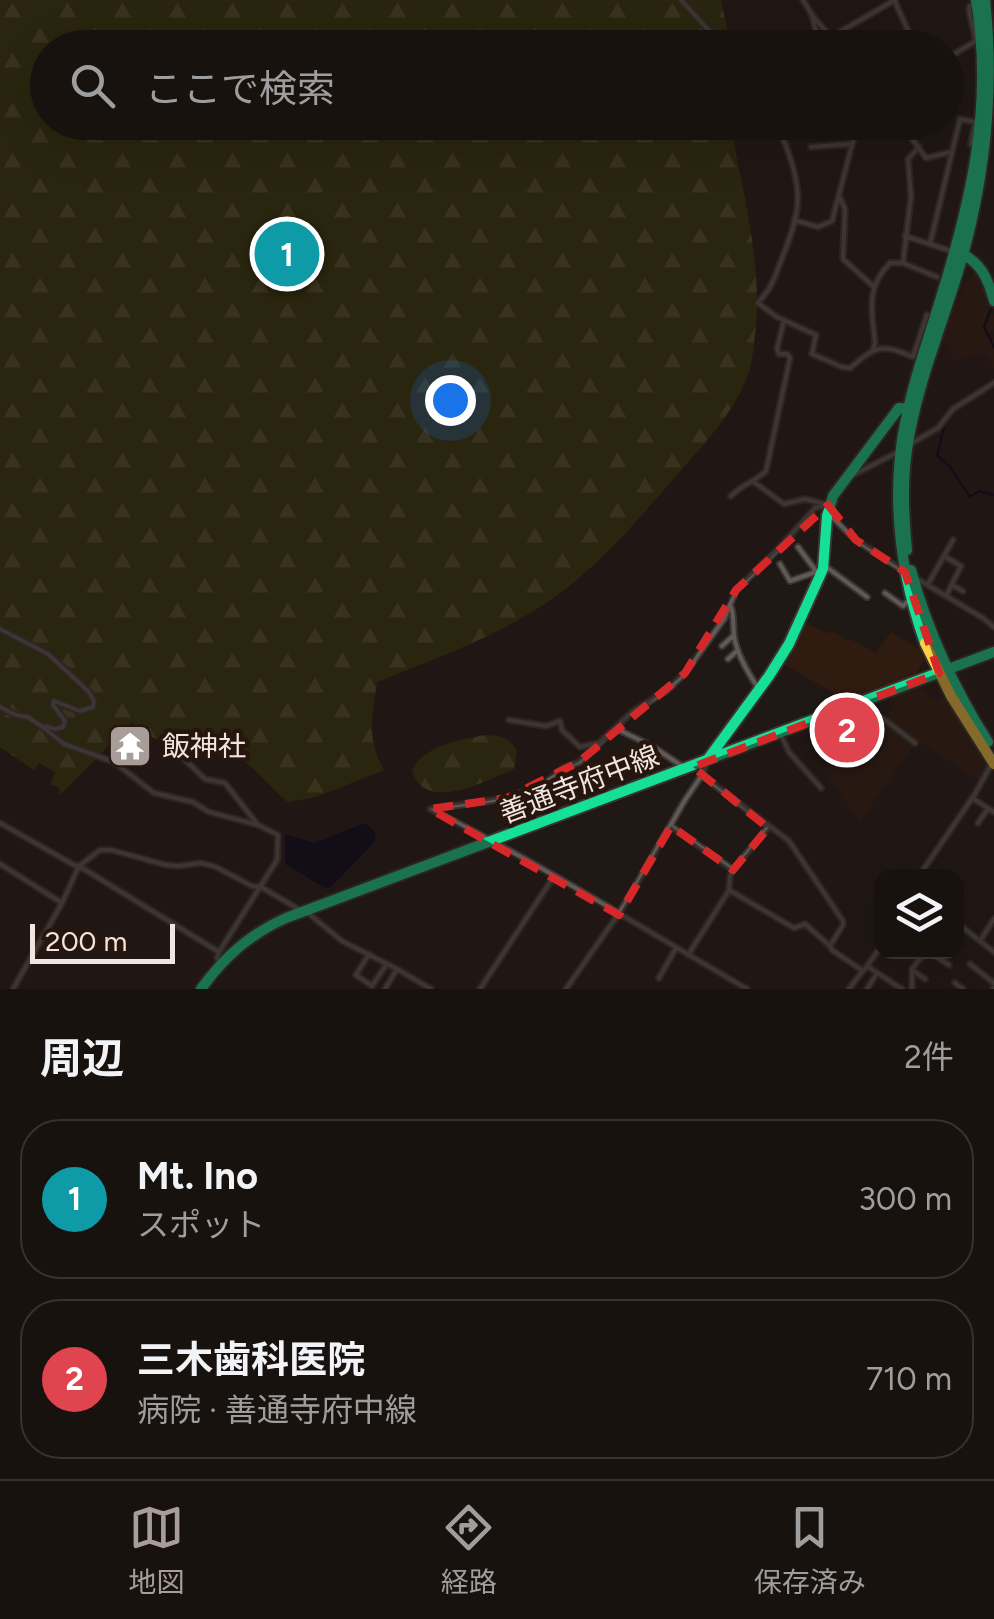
<!DOCTYPE html>
<html lang="ja">
<meta charset="utf-8">
<style>
:root{--surface:#18120f;--page:#211b18;--text:#f1f3f6;--muted:#9f9e9e;--line:#36322f;--accent:#a89d99}
body{margin:0;font-family:Figtree,"Noto Sans JP",sans-serif;background:var(--page);color:var(--text)}
.controls{position:absolute;right:30px;bottom:30px;display:grid;overflow:hidden;border-radius:20px;box-shadow:0 10px 40px #0002}
.controls button{width:90px;height:90px;display:grid;place-items:center;padding:0;border:0;border-bottom:2px solid var(--line);background:var(--surface);color:var(--text);font:50px sans-serif}
.scale{position:absolute;left:30px;bottom:25px;width:145px;box-sizing:border-box;padding-left:10px;border:5px solid #f1e5e0;border-top:0;font-size:28px;line-height:35px;white-space:nowrap;color:#f1e5e0;-webkit-text-stroke:8px #26160e;paint-order:stroke}
.you{position:absolute;left:450px;top:400px;width:35px;height:35px;margin:-25px;border:8px solid #fff;border-radius:50%;background:#1a73e8;box-shadow:0 0 0 15px #1a73e833}
.badge{display:grid;place-items:center;width:65px;height:65px;border-radius:50%;background:var(--accent);color:#fff;font-size:32px;font-weight:700}
.pin{position:absolute;translate:-50% -50%;border:5px solid #fff;box-shadow:0 2px 10px #0006}
.list{margin:0;padding:0;list-style:none}
h2{display:flex;justify-content:space-between;align-items:center;height:130px;margin:0;padding:0 40px;font-size:42px}
h2 small{font-size:32px;font-weight:400;color:var(--muted)}
.list li{display:grid;grid-template-columns:65px 1fr auto;gap:30px;align-items:center;box-sizing:border-box;height:160px;margin:0 20px 20px;padding:0 20px;border:2px solid var(--line);border-radius:40px}
.list b{display:block;font-size:38px;white-space:nowrap}
.list p{margin:0;font-size:32px;white-space:nowrap;color:var(--muted)}
.list em{font-size:32px;font-style:normal;color:var(--muted)}
.icon{flex:none;width:55px;height:55px;fill:none;stroke:currentColor;stroke-width:2;stroke-linecap:round;stroke-linejoin:round}
.map{position:relative;flex:none;width:994px;height:989px;overflow:hidden}
.search{position:absolute;background:var(--surface);box-shadow:0 10px 40px #0002;left:30px;right:30px;top:30px;height:110px;display:flex;align-items:center;gap:25px;box-sizing:border-box;padding:0 35px;border-radius:55px;color:var(--muted);font-size:38px}
.sheet{height:490px;background:var(--surface)}
nav{display:flex;justify-content:space-around;align-items:center;box-sizing:border-box;height:140px;border-top:2px solid var(--line);background:var(--surface);font-size:28px;color:var(--muted)}
nav a{display:grid;justify-items:center;gap:5px}
nav .on{color:var(--accent)}
.map>svg:first-child{display:block}
.built{fill:#301b11}
.forest{fill:url(#forest-firs)}
.water{fill:#03021e}
.lines{fill:none;stroke-linecap:round;stroke-linejoin:round}
.stream{stroke:#03021e;stroke-width:2.5}
.street-casing{stroke:#3b3532;stroke-width:8}
.fast-casing{stroke:#3b3532;stroke-width:14}
.slow-casing{stroke:#3b3532;stroke-width:14}
.street{stroke:#615956;stroke-width:4}
.fast{stroke:#16e098;stroke-width:10}
.slow{stroke:#ffcf43;stroke-width:10}
.marked{fill:none;stroke:#d62828;stroke-width:8;stroke-dasharray:20 12;stroke-linejoin:round}
.labels{text-anchor:middle;dominant-baseline:central;stroke-width:9;stroke-linejoin:round;paint-order:stroke}
.poi-label{font-size:28px;fill:#f1e5e0;stroke:#26160e;text-anchor:start}
.street-label{font-size:28px;fill:#f1e5e0;stroke:#26160e}
</style>
<div class="map">
<svg width="994" height="989" viewBox="0 0 994 989">
<defs>
<pattern id="forest-firs" width="22" height="20" patternUnits="userSpaceOnUse" patternTransform="scale(2.5)"><rect width="22" height="20" fill="#373608"/><path d="M5 1l3.5 6h-7zM16 11l3.5 6h-7z" fill="#54532c"/></pattern>
</defs>
<rect width="100%" height="100%" fill="#201814"/>
<!-- built -->
<path class="built" d="M975,272L982,281L994,316V329L986,333L992,345L994,344V369L986,353L953,360L947,346L942,342L953,308L968,278L970,280Z
M802,621L827,633L833,632L848,641L850,639L876,653L891,632L920,650L925,659L916,674L886,686L851,703L780,662Z
M916,686L939,702L944,695L988,766L980,781L917,740L860,821L824,772L858,728L840,715L867,705L886,717L895,703L887,697Z"/>
<!-- forest -->
<path class="forest" d="M0,0H721L731,47L48,48V122L732,123C733,143 738,163 742,183C751,230 760,278 756,327C754,341 753,359 749,372C735,413 702,446 674,478C636,522 598,567 549,601C496,637 436,658 377,682C372,715 366,739 384,770L316,797L288,802C268,787 251,761 228,751C192,736 161,754 132,722L60,795L59,788L50,784L55,772L39,763L34,770L0,747Z
M485,735C501,736 509,737 517,751L514,769C486,780 425,815 412,770C425,745 460,740 485,735Z"/>
<!-- water -->
<path class="water" d="M364,823L374,830L376,838L373,844L331,887L325,888L285,864V834L314,843Z"/>
<g class="lines">
<!-- stream -->
<path class="stream" d="M991,309L984,327L994,347
M952,414L945,423L937,455L951,468L970,497L979,491L994,495"/>
<!-- street casing -->
<g class="street-casing">
<path id="street" d="M681,0L725,48
M803,0L812,15L840,48
M895,2L916,48
M812,15L820,48
M831,37L895,0
M898,48L910,39
M946,59L976,41L969,10L970,6L977,4
M777,122C787,149 801,179 797,209C794,232 782,257 774,279L769,289L758,303L777,317L816,335L812,354L842,367L850,368C876,346 881,343 913,357L927,315
M900,122L926,158L951,152
M811,147L851,144
M839,196L845,209L843,259L873,286
M794,220L818,227L832,221L858,122
M905,236L951,251
M930,244L960,119L975,122L971,144H975
M903,263L911,196L908,159L919,147
M873,349L875,343C872,311 865,288 890,263H903L937,277
M912,443L938,428L953,409L994,383
M851,476L900,451
M754,482L784,504L805,499L825,504
M731,496C744,483 753,483 766,471L790,358L787,354H779L777,349L784,320
M830,515L856,540L901,569
M798,547L816,571
M944,556L961,566L946,596
M780,564L790,581L816,572
M825,566L867,597
M914,577L983,618L994,627
M928,584L953,540
M952,585L963,591
M885,593L903,606L908,601
M731,607C735,618 732,629 735,641C739,658 749,674 758,688
M0,629L48,654L89,692L94,701L93,707L80,711L54,701L53,705L65,721L63,727L54,729L46,726L44,728L64,744L114,762L154,793L193,802L209,812L258,825L278,835L277,860L219,952
M722,646L733,636
M728,659L738,650
M859,703L865,710L885,720L915,743
M0,707L16,715L28,717L44,728
M509,720L546,726L560,721L562,730L580,747L598,743
M617,729L652,746L682,766
M780,733L789,752L821,788
M163,755L182,757L205,779L225,783L258,825
M702,775L789,841L843,921V925L830,946
M972,798L994,812
M0,823L74,865L79,866L219,952L217,958L221,963
M978,823L987,810
M672,827L733,870
M768,828L733,870L730,876L729,890L794,928L805,924L830,946L832,950L863,971L867,966L902,989
M0,864L62,903
M919,876L975,794L992,763
M308,913L342,941L397,969L431,989
M956,922L994,952
M980,941L994,919
M929,952L949,965
M369,954L356,975L372,986L386,965
M688,955L728,892
M970,964L994,983
M867,966L882,945
M912,970L925,979
M659,978L676,948
M955,983L963,989
M13,989L62,903L79,866L100,850H111L166,865L179,866L201,863L216,867L252,886L261,887L300,910
M385,989L397,969
M480,989L554,876
M566,989L624,906L685,800L702,775L708,761
M747,989C642,928 539,863 430,809L507,798L545,783L563,768L579,762L632,712L667,690L685,673L724,619L736,590L777,550L815,508L828,505
M849,989L861,973
M867,989L877,973
M912,989V969L925,952
M993,989L994,988"/>
</g>
<!-- fast casing -->
<g class="fast-casing">
<path id="fast" d="M961,253C982,264 988,279 994,301
M907,550C904,517 902,484 907,450C917,379 948,313 966,244C987,163 994,83 985,0
M911,570C928,632 954,688 988,742
M925,643C902,578 892,509 902,440C909,395 924,351 938,307C970,205 994,108 976,0
M708,759L769,676L789,644L823,569L827,516L833,496L899,408L913,409
M201,989C224,957 250,934 286,918L994,652"/>
</g>
<!-- slow casing -->
<g class="slow-casing">
<path id="slow" d="M925,643L951,696L994,764"/>
</g>
<!-- street -->
<use href="#street" class="street"/>
<!-- fast -->
<use href="#fast" class="fast"/>
<!-- slow -->
<use href="#slow" class="slow"/>
</g>
<!-- marked area -->
<path d="M0 0H994V989H0ZM828,505L856,540L905,572L939,673L693,767L768,828L733,870L671,826L619,915L430,809L507,798L579,762L685,673L736,590Z" fill="#201814" fill-opacity=".55" fill-rule="evenodd"/>
<path class="marked" d="M828,505L856,540L905,572L939,673L693,767L768,828L733,870L671,826L619,915L430,809L507,798L579,762L685,673L736,590Z"/>
<!-- icons -->
<defs>
<g id="temple-square" transform="scale(2.25)"><rect x="-9" y="-9" width="18" height="18" rx="4" fill="#a89d99" stroke="#26160e"/><path d="M0-6L5-2H3V0L6.5 2.5H4V6H1.5V3h-3V6H-4V2.5H-6.5L-3 0V-2H-5Z" fill="#fff"/></g>
</defs>
<g fill-rule="evenodd">
<use href="#temple-square" x="130" y="746"/>
</g>
<g class="labels">
<!-- poi labels -->
<g class="poi-label">
<text x="162" y="746">飯神社</text>
</g>
<!-- street labels -->
<g class="street-label">
<text transform="translate(579 784) rotate(-21)">善通寺府中線</text>
</g>
</g>
</svg>
<div class="controls">
<button><svg class="icon" aria-label="layers" viewBox="0 0 24 24"><path d="M12 4l9 5-9 5-9-5zM3 14l9 5 9-5"/></svg></button>
</div>
<div class="scale">200 m</div>
<div class="you"></div>
<div class="pin badge" style="left:287px;top:254px;background:#0f9aa8">1</div>
<div class="pin badge" style="left:847px;top:730px;background:#e0444e">2</div>
<div class="search"><svg class="icon" aria-label="search" viewBox="0 0 24 24"><circle cx="10" cy="10" r="6"/><path d="M15 15l6 6"/></svg>ここで検索</div>
</div>
<section class="sheet">
<h2>周辺<small>2件</small></h2>
<ul class="list">
<li><span class="badge" style="background:#0f9aa8">1</span><div><b>Mt. Ino</b><p>スポット</p></div><em>300 m</em></li>
<li><span class="badge" style="background:#e0444e">2</span><div><b>三木歯科医院</b><p>病院 · 善通寺府中線</p></div><em>710 m</em></li>
</ul>
</section>
<nav>
<a class="on"><svg class="icon" aria-label="map" viewBox="0 0 24 24"><path d="M3 6l6-2 6 2 6-2v14l-6 2-6-2-6 2zM9 4v14M15 6v14"/></svg>地図</a>
<a><svg class="icon" aria-label="directions" viewBox="0 0 24 24"><path d="M12 3l9 9-9 9-9-9zM9 14v-3h6M13 9l2 2-2 2"/></svg>経路</a>
<a><svg class="icon" aria-label="saved" viewBox="0 0 24 24"><path d="M7 4h10v16l-5-4-5 4z"/></svg>保存済み</a>
</nav>
